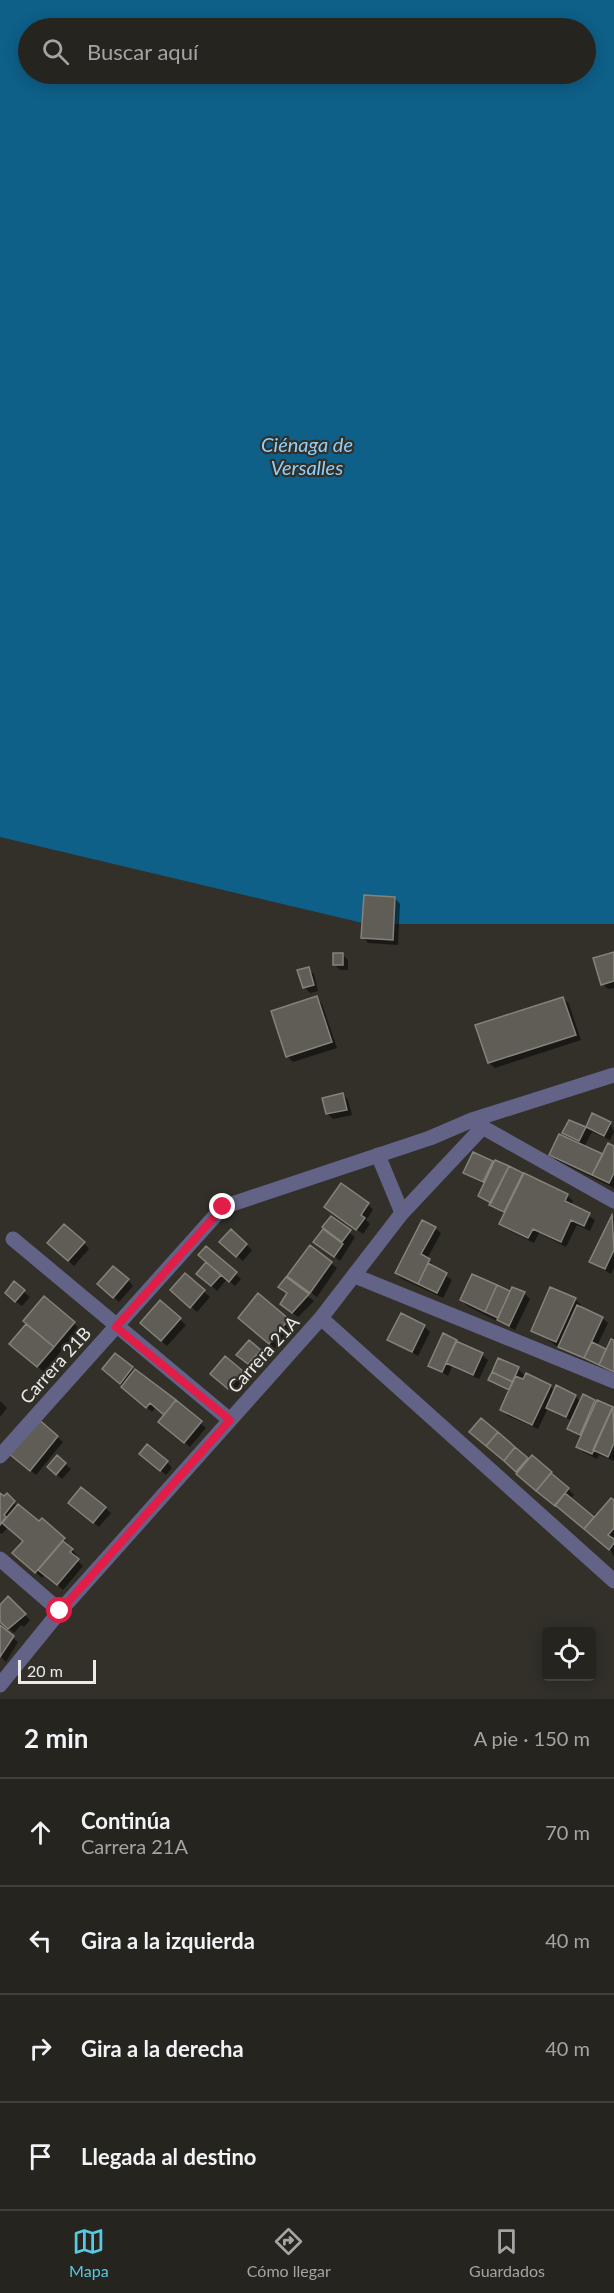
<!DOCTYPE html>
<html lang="es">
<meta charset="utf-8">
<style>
:root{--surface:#26241f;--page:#2e2c28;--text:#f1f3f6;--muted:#a4a4a4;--line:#42413d;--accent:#57c9e2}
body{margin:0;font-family:Lato,sans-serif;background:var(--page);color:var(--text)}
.controls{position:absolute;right:18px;bottom:18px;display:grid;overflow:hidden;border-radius:6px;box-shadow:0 3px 15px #0003}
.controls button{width:54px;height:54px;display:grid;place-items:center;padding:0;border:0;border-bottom:2px solid var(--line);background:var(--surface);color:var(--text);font:30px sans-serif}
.scale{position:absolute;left:18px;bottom:15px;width:78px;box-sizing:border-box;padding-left:6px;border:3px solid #eceae6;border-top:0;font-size:16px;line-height:21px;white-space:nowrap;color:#eceae6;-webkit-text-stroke:4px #323029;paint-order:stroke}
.stop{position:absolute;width:18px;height:18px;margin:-14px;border:4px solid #e11d48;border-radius:50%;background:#fff}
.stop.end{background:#e11d48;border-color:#fff;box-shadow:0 2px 6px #0008}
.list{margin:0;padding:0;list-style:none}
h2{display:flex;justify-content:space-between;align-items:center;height:78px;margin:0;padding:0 24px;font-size:26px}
h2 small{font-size:20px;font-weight:400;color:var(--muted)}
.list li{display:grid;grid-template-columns:39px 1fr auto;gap:18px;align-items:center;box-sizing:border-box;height:108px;padding:0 24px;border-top:2px solid var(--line)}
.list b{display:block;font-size:22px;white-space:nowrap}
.list p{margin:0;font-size:20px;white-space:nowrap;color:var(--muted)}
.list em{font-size:20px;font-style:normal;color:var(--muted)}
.icon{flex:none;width:33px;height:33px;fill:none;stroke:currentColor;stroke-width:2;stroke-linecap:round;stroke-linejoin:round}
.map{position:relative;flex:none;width:614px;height:1699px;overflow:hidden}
.search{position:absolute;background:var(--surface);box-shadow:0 3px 15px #0003;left:18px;right:18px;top:18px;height:66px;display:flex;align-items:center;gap:15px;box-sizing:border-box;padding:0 21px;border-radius:33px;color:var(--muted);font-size:22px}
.sheet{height:510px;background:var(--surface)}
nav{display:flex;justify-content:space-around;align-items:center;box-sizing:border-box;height:84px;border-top:2px solid var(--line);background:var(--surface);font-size:16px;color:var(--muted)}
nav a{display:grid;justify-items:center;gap:3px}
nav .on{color:var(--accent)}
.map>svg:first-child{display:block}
.water{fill:#0e6089;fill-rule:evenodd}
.shadow{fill:#0007}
.building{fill:#605d56;stroke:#85827a;stroke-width:1.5}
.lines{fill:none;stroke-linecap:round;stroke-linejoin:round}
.street{stroke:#626386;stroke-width:15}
.route{stroke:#e11d48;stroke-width:8}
.labels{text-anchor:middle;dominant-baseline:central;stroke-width:4.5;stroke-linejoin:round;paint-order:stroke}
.street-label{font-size:18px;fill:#eceae6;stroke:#323029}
.water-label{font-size:20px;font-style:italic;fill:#8ed0fc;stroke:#323029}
</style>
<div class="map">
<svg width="614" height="1699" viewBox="0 0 614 1699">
<rect width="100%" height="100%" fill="#323029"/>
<!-- water -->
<path class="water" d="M0,0H614V924H367L0,837ZM28,28H586V74H28Z"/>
<!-- shadow -->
<path class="shadow" d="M395,898L400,904L398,945L368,943L363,937Z
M614,953V988L608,989L603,984Z
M342,954L348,960V970H340L335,965Z
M308,969L314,974L318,991L310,993L304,987Z
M317,998L322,1004L337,1048L293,1062L287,1056Z
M563,998L569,1004L581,1040L495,1068L489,1063Z
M343,1095L348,1100L352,1115L333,1119L327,1113Z
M593,1115L610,1123L614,1132L610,1140L592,1132L584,1147L603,1156L614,1147V1188L556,1160L550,1154L572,1141L564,1133L569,1121L587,1129Z
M492,1162L495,1165L496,1162L567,1195L573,1201L571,1205L595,1220L590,1231L577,1225L566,1247L539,1233L534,1243L506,1229L501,1223L505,1214L480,1196L485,1185L464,1173Z
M368,1204L373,1210L366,1220L370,1224L363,1234L332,1212Z
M613,1217L614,1268L611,1274L591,1262Z
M331,1218L355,1237L340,1261L315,1241Z
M435,1228L441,1233L427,1259L435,1266L434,1268L452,1280L443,1298L402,1279L396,1273Z
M231,1231L252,1250L243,1261L227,1248Z
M84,1243L89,1249L74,1266L54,1248Z
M310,1247L337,1268L317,1297L295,1282Z
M208,1263L236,1274L241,1279L235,1286L227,1279L217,1291L198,1274Z
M185,1275L210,1297L197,1312L178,1296Z
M472,1276L511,1293H524L530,1299L515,1330L467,1306L461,1300Z
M286,1279L314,1301L298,1317L287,1309L289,1294L280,1287Z
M128,1280L133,1286L119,1302L105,1289Z
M14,1284L30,1297L22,1306L12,1299Z
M551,1289L575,1299L581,1305L580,1308L602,1318L608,1323L597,1346L607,1351L614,1342V1371L564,1348V1351L533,1330Z
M259,1295L294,1325L275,1348L246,1324Z
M160,1302L186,1325L167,1346L148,1329Z
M74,1323L79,1329L44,1372L11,1344L28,1324Z
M424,1326L430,1332L418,1356L389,1339Z
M260,1351L265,1356L255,1369L244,1360Z
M116,1355L206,1428L190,1447L166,1427V1415L156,1407L152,1412L109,1375Z
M482,1355L488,1360L479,1379L452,1367L448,1376L430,1365Z
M518,1369L526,1377L550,1386L555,1391L575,1396L581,1402L595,1401L614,1408V1461L599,1455L597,1459L583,1452L578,1446L582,1438L569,1429L572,1421L548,1408L538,1429L508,1416L502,1410L510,1392L490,1380Z
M242,1372L248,1378L235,1393L218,1380Z
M0,1401L7,1408L0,1417Z
M481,1420L529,1461L532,1457L568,1489L574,1495L570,1499L594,1519L614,1502V1557L611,1551L477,1438Z
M57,1437L63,1442L36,1475L16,1459Z
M147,1459L167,1462L172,1468L166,1475Z
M65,1464L71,1469L62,1479L54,1473Z
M0,1493L39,1523L42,1520L64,1539L77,1556L75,1558L83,1566L63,1590L45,1574L42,1578L20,1558L24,1541L8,1527L2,1534L0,1533Z
M76,1508H105L111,1513L99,1527Z
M8,1598L30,1620L24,1627L21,1625L14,1633L0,1621V1608Z
M0,1627L18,1642L6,1662L0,1656Z"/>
<!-- building -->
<path class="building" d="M364,895L395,897L393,940L361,938Z
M614,952V981L601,985L593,958Z
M333,953H343V965H333Z
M309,967L314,985L303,988L297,970Z
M317,996L332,1042L286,1057L271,1011Z
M563,997L576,1035L488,1063L475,1025Z
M343,1093L347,1110L326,1114L322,1098Z
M592,1113L611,1122L604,1136L586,1127Z
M569,1120L586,1127L579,1141L562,1133Z
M559,1134L603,1154L592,1175L549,1155Z
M608,1143L614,1146V1173L609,1183L592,1175Z
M473,1152L493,1161L483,1182L463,1173Z
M495,1160L509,1166L491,1203L478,1196Z
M509,1166L523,1173L504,1212L489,1205Z
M524,1173L568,1194L565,1201L590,1213L584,1226L571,1220L561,1242L533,1229L528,1238L499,1224Z
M341,1183L369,1203L361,1215L365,1218L356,1230L324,1207Z
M612,1215L614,1250L605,1269L589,1262Z
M331,1216L351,1230L342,1242L322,1227Z
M422,1220L436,1227L421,1254L430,1259L418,1284L395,1273Z
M64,1224L85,1242L68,1261L47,1243Z
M231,1229L247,1244L236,1257L219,1242Z
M323,1229L343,1244L334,1257L313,1242Z
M310,1245L332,1262L310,1293L287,1276Z
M206,1246L237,1272L229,1282L198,1255Z
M206,1262L221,1275L211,1286L196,1274Z
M428,1263L447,1273L437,1293L418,1284Z
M113,1266L129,1279L113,1298L97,1284Z
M185,1273L205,1290L190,1308L170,1290Z
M472,1274L497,1285L485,1312L460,1300Z
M286,1277L309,1294L292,1313L280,1304L287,1293L278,1287Z
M14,1281L25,1290L15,1302L5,1293Z
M497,1285L510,1291L498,1318L485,1312Z
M512,1287L525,1292L509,1326L497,1320Z
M550,1287L576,1298L556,1342L531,1331Z
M258,1293L289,1319L269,1344L238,1318Z
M44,1296L75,1322L54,1347L23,1321Z
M160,1300L181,1318L161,1341L140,1323Z
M577,1305L603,1317L584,1358L558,1347Z
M401,1313L425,1325L412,1352L387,1340Z
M26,1324L54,1347L37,1367L9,1344Z
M443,1333L457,1340L442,1372L428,1366Z
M611,1339L614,1340V1372L599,1365Z
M249,1340L261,1350L248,1364L236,1355Z
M456,1341L483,1353L473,1375L446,1363Z
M592,1342L606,1349L599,1365L584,1358Z
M115,1353L133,1367L120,1384L102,1369Z
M225,1356L243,1371L228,1389L210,1374Z
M498,1358L519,1367L513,1382L492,1372Z
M135,1369L176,1400L164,1415L150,1403L146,1408L121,1387Z
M492,1372L513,1382L509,1390L488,1380Z
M526,1373L551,1385L532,1425L500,1410L515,1376L523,1379Z
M556,1385L576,1395L566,1417L546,1408Z
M583,1394L595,1400L580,1435L567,1429Z
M176,1400L202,1421L184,1443L158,1422Z
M597,1400L613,1407L592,1454L576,1447Z
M613,1406L614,1443L608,1457L593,1450Z
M37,1418L58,1436L30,1471L8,1453Z
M481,1418L498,1432L486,1446L469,1432Z
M498,1432L515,1447L504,1461L486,1446Z
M147,1444L168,1461L160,1471L139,1454Z
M515,1447L528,1458L516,1472L504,1461Z
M57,1455L66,1463L56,1475L47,1467Z
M532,1455L552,1472L536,1491L516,1474Z
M551,1473L569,1488L555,1506L536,1491Z
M81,1487L106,1507L93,1523L68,1503Z
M0,1493L4,1496L7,1493L15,1501L4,1515L6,1517L0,1525Z
M565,1493L594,1517L584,1529L555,1505Z
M611,1498L614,1500V1528L608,1535L614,1539V1543L609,1550L584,1529Z
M18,1504L39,1521L42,1518L65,1538L35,1573L12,1553L23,1541L2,1523Z
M63,1541L73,1549L70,1552L79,1559L57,1585L38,1570Z
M8,1596L26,1614L8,1629L0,1622V1605Z
M0,1625L14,1636L0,1657Z"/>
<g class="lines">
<!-- street -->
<path class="street" d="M475,1123L614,1201
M378,1155L402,1213
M13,1239L230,1420
M355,1276L614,1381
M321,1318L614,1581
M0,1456L223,1207L430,1138L472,1120L614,1075
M0,1559L60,1611
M0,1685L60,1611L321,1318L402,1213L481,1129"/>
</g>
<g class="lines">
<!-- route -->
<path class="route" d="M60,1611L230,1420L116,1327L223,1207"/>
</g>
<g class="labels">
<!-- street labels -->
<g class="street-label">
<text transform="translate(263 1354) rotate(-48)">Carrera 21A</text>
<text transform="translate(55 1365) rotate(-48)">Carrera 21B</text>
</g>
<!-- water labels -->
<g class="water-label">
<text x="307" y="444">Ciénaga de<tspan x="307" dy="23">Versalles</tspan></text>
</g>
</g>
</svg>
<div class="controls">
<button><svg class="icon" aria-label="locate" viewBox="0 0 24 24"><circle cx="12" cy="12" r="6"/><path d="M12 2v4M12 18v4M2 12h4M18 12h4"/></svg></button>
</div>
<div class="scale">20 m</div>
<div class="stop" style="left:60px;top:1611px"></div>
<div class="stop end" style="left:223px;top:1207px"></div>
<div class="search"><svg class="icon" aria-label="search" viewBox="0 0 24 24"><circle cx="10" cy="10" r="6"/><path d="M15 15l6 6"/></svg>Buscar aquí</div>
</div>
<section class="sheet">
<h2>2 min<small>A pie · 150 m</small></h2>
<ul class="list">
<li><svg class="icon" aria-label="ahead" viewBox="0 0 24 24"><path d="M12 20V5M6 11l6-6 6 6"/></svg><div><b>Continúa</b><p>Carrera 21A</p></div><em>70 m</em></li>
<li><svg class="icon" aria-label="left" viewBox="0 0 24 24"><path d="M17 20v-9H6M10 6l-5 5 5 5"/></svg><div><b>Gira a la izquierda</b></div><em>40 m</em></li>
<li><svg class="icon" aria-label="right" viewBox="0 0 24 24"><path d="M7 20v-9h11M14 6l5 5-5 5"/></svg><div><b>Gira a la derecha</b></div><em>40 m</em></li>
<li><svg class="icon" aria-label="arrive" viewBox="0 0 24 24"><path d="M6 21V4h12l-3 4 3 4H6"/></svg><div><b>Llegada al destino</b></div></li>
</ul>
</section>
<nav>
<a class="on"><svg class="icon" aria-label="map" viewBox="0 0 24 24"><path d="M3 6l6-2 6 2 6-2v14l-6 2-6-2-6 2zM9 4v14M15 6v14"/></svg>Mapa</a>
<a><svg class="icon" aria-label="directions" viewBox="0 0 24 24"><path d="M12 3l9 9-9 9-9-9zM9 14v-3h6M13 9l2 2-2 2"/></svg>Cómo llegar</a>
<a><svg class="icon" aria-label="saved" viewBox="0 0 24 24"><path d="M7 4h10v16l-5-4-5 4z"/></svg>Guardados</a>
</nav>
